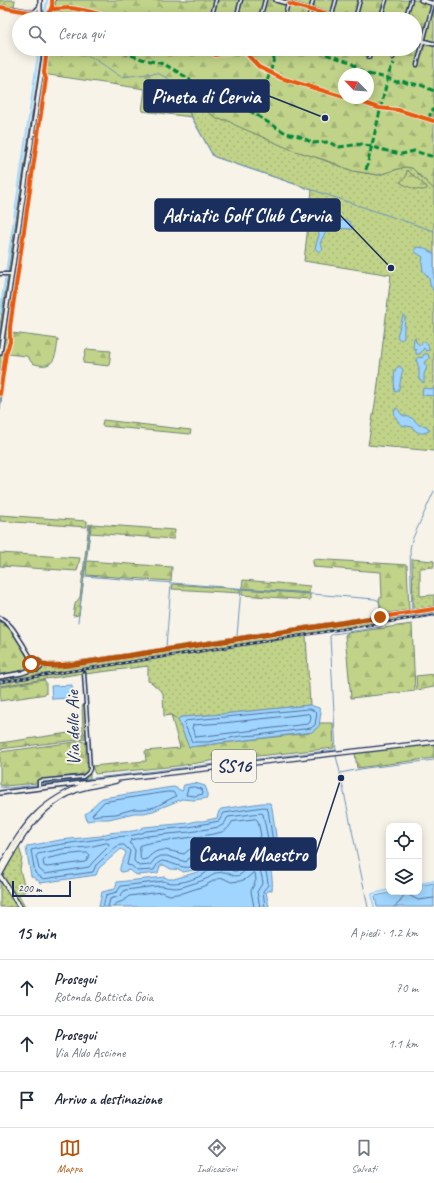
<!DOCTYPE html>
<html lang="it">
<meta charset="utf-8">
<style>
:root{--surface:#fff;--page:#f6f6f7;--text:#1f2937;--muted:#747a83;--line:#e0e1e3;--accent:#b45309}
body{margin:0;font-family:Caveat,sans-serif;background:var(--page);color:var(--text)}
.controls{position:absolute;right:12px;bottom:12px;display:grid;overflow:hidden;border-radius:8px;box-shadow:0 2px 10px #0003}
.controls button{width:36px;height:36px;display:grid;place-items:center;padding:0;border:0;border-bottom:1px solid var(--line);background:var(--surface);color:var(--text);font:20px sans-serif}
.compass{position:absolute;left:338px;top:68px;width:36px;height:36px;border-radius:50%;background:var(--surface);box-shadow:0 2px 10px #0003;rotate:295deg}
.scale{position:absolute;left:12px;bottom:10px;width:59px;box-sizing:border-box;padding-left:4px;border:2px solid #1b2f5e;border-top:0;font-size:11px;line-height:14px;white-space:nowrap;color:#1b2f5e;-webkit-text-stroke:3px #f7f3e8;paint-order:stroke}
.stop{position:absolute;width:12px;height:12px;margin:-9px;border:3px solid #b45309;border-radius:50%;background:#fff}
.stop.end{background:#b45309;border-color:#fff;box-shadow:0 1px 4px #0008}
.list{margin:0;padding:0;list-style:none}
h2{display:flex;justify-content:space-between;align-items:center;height:52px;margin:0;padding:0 16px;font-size:17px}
h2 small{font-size:13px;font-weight:400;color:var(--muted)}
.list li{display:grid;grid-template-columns:26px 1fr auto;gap:12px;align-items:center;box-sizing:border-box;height:56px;padding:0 16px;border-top:1px solid var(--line)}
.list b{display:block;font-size:15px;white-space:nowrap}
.list p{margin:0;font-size:13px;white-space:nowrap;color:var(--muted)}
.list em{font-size:13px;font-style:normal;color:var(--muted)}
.icon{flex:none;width:22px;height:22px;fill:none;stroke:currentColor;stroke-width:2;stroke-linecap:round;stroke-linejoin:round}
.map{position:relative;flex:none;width:434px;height:907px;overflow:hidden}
.search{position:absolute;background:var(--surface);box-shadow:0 2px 10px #0003;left:12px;right:12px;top:12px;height:44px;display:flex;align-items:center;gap:10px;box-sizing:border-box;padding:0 14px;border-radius:22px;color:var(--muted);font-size:15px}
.sheet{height:220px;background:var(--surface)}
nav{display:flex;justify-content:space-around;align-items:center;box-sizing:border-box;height:56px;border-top:1px solid var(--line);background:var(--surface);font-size:11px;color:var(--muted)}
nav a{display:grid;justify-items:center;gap:2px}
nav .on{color:var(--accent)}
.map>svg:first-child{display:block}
.green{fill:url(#green-dots);stroke:#6e8173}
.forest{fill:url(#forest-firs);stroke:#6e8173;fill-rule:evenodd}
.water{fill:#9fd5fe;stroke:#6a93be}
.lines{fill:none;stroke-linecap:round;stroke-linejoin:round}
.shore{stroke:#50719e;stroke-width:1}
.stream{stroke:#6a93be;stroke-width:1}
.canal{stroke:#9fd5fe;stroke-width:2}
.street-casing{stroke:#1b2f5e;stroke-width:5}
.secondary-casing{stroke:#1b2f5e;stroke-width:6}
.primary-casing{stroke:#1b2f5e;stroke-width:6}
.street{stroke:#f7f3e8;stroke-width:2}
.secondary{stroke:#f7f3e8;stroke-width:3}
.primary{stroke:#f7f3e8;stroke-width:3.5}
.rail-casing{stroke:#1b2f5e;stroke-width:2.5}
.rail{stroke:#f7f3e8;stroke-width:1;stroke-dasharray:3;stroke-linecap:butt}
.quiet{stroke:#00873e;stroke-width:3;stroke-dasharray:6 3;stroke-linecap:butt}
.cycleway-casing{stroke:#f7f3e8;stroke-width:6}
.cycleway{stroke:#e8590c;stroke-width:4}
.route{stroke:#b45309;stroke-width:5}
.labels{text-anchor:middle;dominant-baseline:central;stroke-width:4;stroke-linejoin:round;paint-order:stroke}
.shield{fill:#f7f3e8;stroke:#5d6a87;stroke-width:1}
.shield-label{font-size:18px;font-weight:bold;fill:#1b2f5e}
.street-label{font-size:19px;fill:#1b2f5e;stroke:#f7f3e8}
.leader{fill:none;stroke:#1b2f5e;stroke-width:1.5}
.callout-dot{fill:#1b2f5e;stroke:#f7f3e8;stroke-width:1.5}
.callout{fill:#1b2f5e;stroke:#1b2f5e;stroke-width:1.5}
.callout-label{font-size:20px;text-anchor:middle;font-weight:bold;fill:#fff}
</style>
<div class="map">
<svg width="434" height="907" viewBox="0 0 434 907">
<defs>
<pattern id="green-dots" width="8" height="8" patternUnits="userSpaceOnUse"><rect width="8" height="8" fill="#c0d388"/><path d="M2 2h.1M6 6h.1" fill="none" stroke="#a4b578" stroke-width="1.8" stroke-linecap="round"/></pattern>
<pattern id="forest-firs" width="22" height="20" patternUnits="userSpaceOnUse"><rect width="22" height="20" fill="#c0d388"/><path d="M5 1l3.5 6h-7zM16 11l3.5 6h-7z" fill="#a4b578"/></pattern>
</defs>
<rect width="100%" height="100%" fill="#f7f3e8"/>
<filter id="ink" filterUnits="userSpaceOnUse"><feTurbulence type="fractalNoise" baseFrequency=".025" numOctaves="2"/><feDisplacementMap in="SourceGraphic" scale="8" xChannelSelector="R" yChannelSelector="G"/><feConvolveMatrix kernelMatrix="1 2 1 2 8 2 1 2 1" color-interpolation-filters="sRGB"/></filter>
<g filter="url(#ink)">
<!-- green -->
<path class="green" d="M42,49H44L11,272L8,273Z
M46,49L44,73L46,79L18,275L13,274Z
M180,95L201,106L217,119L227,120L267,139L353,171L378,175L398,169L405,167L412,168L434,189V451L368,445L377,392L391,275L304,261L312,190L215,157L213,156Z
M8,275L10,276L0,338V325Z
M13,275L18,276L10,327V338H3Z
M3,339H10L6,353L0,392V360Z
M7,354H8L0,409V398Z
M89,524L91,525L79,615L73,616L75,604L80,597Z
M412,559L434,561V567L420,568V596L434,595V606L413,610Z
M434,610V614L0,681V678L22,675L33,670L36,671L46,667H74L82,664L367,621Z
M306,636L310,705L222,714L182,717L178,720L171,715L164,716L163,693L151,682L148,681V666L85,674V670Z
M83,670L84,673L0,686V683Z
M84,705L86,707L87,738L83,731L82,706Z
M90,774V781L41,787L39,782H41L82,777Z
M18,844L22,857L20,870L23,881L27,890L19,895L25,907H21L7,884L4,886L17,907H0V880Z"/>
<!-- forest -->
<path class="forest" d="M0,0H15L14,7L0,4Z
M55,0H434V189L412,168L405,167L398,169L378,175L353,171L325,160L292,150L235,125L227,120L217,119L201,106L181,96L192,117L142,111L145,89L49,75L46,74L45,70L48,49H339L358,53L344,49H415V19H52ZM344,74H368V98H344Z
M407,170L427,187V189C420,192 407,187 400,182L406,177Z
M12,333L58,339C56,358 54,371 32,363L28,357L26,356L8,354Z
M86,349L111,351L109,366L83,363Z
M103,420L191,430L190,434L102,426Z
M0,515L87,521V527L0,521Z
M92,524L175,530L174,539L90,533Z
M0,553L80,558L77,571L0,566Z
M313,559L407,565L409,610L381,614L379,598H382L381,572L313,567Z
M87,561L172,567L171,581L86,575Z
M243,580L310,586L309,593L242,588Z
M173,584L240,589V593L172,589Z
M242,589L310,594V600L242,595Z
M0,619C15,628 21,646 30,659L27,667L24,670L0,675Z
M412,624L415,691L351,698L345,635L347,633Z
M434,674V687L417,690L416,676Z
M44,680L46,682V694L0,701V687Z
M171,715L178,720L189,747L309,733L317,728L319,723H333L334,748L210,761L178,766L95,774L92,766L146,761L145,751L180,748Z
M82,731L85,739L0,749V743Z
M82,741L86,743V762H89C89,767 90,771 85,774L37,780V783L5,786L0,785V752Z
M434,744V758L357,768L355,753Z"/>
<!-- water -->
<path class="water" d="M322,205L331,216L340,221L347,220L353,227L352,229L330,228L324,235L320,243L323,249L319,252L315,248L319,235L318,229L320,226L328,228L332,223L331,219L326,214H321L317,218V215L320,211V207Z
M416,247L425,248L434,254V292L430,285L429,278L423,271L422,262L423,257L415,252V249Z
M403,316H405C405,323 403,331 404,338L401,340L398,338L397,336Z
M415,337L416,342L420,345L424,341L428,344L429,350L426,351L424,348L420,354H416V349L413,348L414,338Z
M424,354H428L429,358L428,360H426L424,363L427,367L424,374V383L419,379V368L416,359L419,357L422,358Z
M400,366L403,370C400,377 401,384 398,391L395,392C394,389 394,374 395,371C396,368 397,368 400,366Z
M423,388L434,389V396L422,395Z
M396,408H397L402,415L412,418L419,425L427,426L429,431C421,435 417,433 412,427L401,425C397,420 392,414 396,408Z
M72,685L73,698L52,699L51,686Z
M310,705L319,708L321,712L319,726L312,732L189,747L178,720L179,718L182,717L222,714Z
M195,783L205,786L207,791V798L194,800L182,799L153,811L144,813H134L109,819H99L87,821L85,814C92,810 96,801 103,798L166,788L174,787L182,791L183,790V787L184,785Z
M262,803H270L272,808L277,843L275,847L267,852L266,861C272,868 273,881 272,890L266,892L269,907H99L102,892L115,889L117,882L165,877L168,879H174L204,870L207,865L227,863L236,867L241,862V858L236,854C231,855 228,859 224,860C216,863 207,862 199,861L197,863L195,870L183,872C179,868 176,870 171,869C168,868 166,865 162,865L160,866L158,873L138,875L135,874L130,870L122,872L120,871C119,864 125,859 126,852L121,849L99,868L96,875L40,883L38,880L31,876L26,848L28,846L60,840L101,836C112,829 133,835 144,827L189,823L196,821H203L217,818L219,811L221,809Z
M434,883V907H377L375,896L393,892H419V886Z"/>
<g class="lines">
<!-- shore -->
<path class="shore" d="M310,709L315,711L317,713L315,725L311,728L258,735L241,736L208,742H192L184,723L186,721Z
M309,714L311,716L310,722L308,724L196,737L192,728L193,725L223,723Z
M194,787L202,789L203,794L195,796L186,795L188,788Z
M167,792H173L176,796L155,807L143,809H134L116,814L99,815L94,816L92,815L104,802Z
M256,819L258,821L261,836L252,846C247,843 242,839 235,839C228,838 225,843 218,846C204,852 200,839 184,854C168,851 159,845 147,859L142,860L140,858C141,855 139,848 140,846C142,841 213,837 224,831C228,829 230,826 232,822Z
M107,843L109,844V846L93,862L89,867L45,874L39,869L36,856L38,854L62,849L88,847Z
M83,853H88L90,855L85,862L47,867L44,866L43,861L45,859L63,855Z
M103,907L106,895L117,892L121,886L164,881C174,887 203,878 210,869L226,867L233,871H237L244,864L245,857L240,851L233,850L223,856L208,858L198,857L194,860L191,867C181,869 172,862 162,861L158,863L154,870L137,871L132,866L127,865L130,851L124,845H120L116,847L96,865L93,872L43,879L35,873L31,850C56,844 82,842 106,838C118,836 136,837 146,831L189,827L219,821L224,813L263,807L266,808L268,810L273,842C271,845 268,845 265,847C257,853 265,865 266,872C267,876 268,881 268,885L263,891L265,907
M108,907L110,899L120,896L125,890C136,889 150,886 161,886C169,887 174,889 182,887C191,884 200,882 208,878C211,877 212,874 215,873C218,873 222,872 224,872C231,873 235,879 241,874C256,865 250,840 231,845C227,846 225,850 221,851C212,856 200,848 192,855C189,857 188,860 186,862L167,856H161L155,859L150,865L139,866L134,861L135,850L130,843L131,840L147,836L190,832L219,827L224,824L228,817L261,813L263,814L268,839L260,845L258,851L257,862L260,869L263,882L257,892L260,907
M114,907L115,904L123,901L129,896L161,892L170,895L183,893L204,886L217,879L223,878L231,882L240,881L246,879L254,872L255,873L256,880L251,891L254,907
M394,907L400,902L405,893L418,900L434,898"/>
<!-- stream -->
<path class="stream" d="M74,49L95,59L121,77L157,73L168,78L178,93L213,156L215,157L434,231
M0,405L7,355L11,340L12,326L48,77
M84,576L90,525
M413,616L434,613
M381,620L412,616L410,549L412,540L434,491
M78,622L84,576L375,599L379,601L381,614
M237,636L241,589
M166,647L171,584
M336,752L330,636L333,634L381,627L382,625
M336,756L340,772
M0,787L9,788L335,750
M368,907L340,773L366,768L434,760"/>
<!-- canal -->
<path class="canal" d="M44,19L47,0
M0,314L39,49
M419,884L434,881
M374,907L372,894L389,890"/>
<!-- street casing -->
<g class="street-casing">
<path id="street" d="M0,7L42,14
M12,8L34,12L39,7
M213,11L216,0
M236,18L241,0
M260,19L265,0
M284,19L288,3
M308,19L313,0
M331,19L336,0
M355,19L360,0
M380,19L386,0
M405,19L411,0
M346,50L347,49
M369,57L371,49
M393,58L396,49
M417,65L434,0
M0,274H12
M39,788V781L83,777L88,773L90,769L84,673"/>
</g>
<!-- secondary casing -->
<g class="secondary-casing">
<path id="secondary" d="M40,0V11L48,19
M276,0L343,19
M421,0L434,4
M51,19L53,0
M415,39L434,44
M0,353L45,49
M0,618C12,624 16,635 23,645C26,651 31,656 32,663
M31,657L41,663L40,668L37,670L33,669L31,665L32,662L36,660
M41,664L47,666L75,664L434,609
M0,677L22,673L33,669
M0,793L90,782"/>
</g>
<!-- primary casing -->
<g class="primary-casing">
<path id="primary" d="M0,868C25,822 40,801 91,782L434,742
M0,875C19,840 38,806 77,790C89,786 103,784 116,781
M0,876L20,907"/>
</g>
<!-- street -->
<use href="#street" class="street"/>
<!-- secondary -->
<use href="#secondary" class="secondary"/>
<!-- primary -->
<use href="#primary" class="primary"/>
<!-- rail casing -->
<g class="rail-casing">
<path id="rail" d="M0,682L434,615"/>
</g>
<!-- rail -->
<use href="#rail" class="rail"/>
<!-- quiet -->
<path class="quiet" d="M114,49L142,59L164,64L188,78L193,83L202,86L209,85L218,87L226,98L236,102L264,120L286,133L299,136L313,143L328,142L339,147L362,144L391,152L402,154L414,151L434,157
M309,49L350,62L362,72L368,74
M368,74L388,78L396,82L402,81L407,83L421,85L434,91
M251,112C253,104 259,99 262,92C269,78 273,64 276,49
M429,119L431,111L434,109
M366,170L389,73L394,63"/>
<!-- cycleway casing -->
<g class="cycleway-casing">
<path id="cycleway" d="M289,4L343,19
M0,7L45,15C51,12 53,6 52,0
M51,9C57,9 64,8 70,8C80,9 103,14 111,19
M208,49L215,55L234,51H244L259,67L281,78L344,97
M348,98L379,108L398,110L434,121
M0,394L6,353L10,342V327L46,79L44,73L47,49
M41,664L47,666L75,664L434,609"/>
</g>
<!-- cycleway -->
<use href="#cycleway" class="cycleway"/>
</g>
</g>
<g class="lines" filter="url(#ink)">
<!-- route -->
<path class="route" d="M31,664L32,662L36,660C40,661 40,664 44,665C53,668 65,665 75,664L380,617"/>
</g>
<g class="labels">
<!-- shield labels -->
<rect class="shield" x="212" y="750" width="44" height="32" rx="3"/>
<g class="shield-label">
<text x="234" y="766">SS16</text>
</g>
<!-- street labels -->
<g class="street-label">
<text transform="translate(73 728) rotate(-91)">Via delle Aie</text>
</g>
</g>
<!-- callouts -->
<path class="leader" d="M325 118L269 96M391 268L340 215M341 778L316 854"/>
<g class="callout-dot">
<circle cx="325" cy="118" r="4"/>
<circle cx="391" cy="268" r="4"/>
<circle cx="341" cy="778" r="4"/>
</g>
<g class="callout">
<rect x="144" y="80" width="125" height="32" rx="4"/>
<rect x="155" y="199" width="185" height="32" rx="4"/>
<rect x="191" y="838" width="125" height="32" rx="4"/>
</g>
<g class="callout-label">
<text x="206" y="103">Pineta di Cervia</text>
<text x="247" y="222">Adriatic Golf Club Cervia</text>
<text x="253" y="861">Canale Maestro</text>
</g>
</svg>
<div class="controls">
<button><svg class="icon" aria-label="locate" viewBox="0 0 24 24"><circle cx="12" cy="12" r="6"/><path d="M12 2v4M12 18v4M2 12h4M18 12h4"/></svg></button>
<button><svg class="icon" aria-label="layers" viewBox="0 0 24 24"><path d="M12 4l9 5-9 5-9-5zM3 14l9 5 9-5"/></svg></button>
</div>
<svg class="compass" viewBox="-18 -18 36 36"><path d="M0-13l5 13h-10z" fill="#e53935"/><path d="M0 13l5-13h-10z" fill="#747a83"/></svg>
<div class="scale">200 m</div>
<div class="stop" style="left:31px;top:664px"></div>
<div class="stop end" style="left:380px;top:617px"></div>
<div class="search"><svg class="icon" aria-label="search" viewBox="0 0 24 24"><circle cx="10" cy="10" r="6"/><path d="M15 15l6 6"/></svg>Cerca qui</div>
</div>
<section class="sheet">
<h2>15 min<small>A piedi · 1.2 km</small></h2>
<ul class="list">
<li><svg class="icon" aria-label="ahead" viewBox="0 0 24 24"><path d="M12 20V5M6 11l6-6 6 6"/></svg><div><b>Prosegui</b><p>Rotonda Battista Goia</p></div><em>70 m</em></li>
<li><svg class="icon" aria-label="ahead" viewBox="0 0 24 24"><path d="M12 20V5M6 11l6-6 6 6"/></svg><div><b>Prosegui</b><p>Via Aldo Ascione</p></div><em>1.1 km</em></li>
<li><svg class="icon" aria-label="arrive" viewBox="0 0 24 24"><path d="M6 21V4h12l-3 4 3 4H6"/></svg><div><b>Arrivo a destinazione</b></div></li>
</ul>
</section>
<nav>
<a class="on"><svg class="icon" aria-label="map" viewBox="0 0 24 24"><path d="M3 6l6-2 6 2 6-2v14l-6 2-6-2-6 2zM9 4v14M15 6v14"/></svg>Mappa</a>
<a><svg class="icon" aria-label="directions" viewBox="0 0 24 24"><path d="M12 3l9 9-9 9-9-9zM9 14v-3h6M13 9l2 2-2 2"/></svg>Indicazioni</a>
<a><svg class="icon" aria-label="saved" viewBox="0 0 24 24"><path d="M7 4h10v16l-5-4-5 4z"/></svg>Salvati</a>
</nav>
